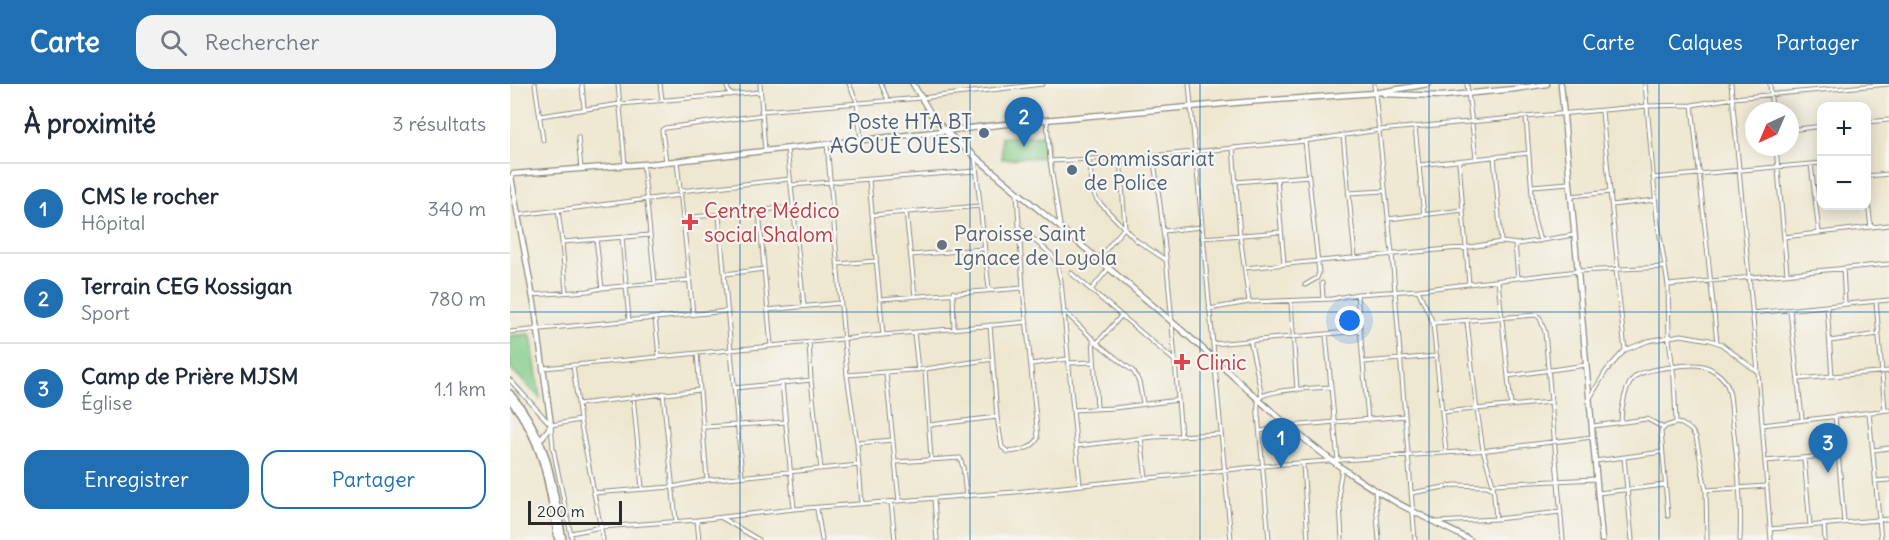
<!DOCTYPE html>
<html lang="fr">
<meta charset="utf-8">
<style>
:root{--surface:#fff;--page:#f2f2f3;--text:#1f2937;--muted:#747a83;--line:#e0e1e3;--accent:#1f6fb2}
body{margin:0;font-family:Delius,sans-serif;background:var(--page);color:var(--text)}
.controls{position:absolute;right:18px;top:18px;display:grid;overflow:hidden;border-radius:12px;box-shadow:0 3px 15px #0003}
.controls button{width:54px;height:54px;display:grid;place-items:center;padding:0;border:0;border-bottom:2px solid var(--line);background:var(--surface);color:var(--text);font:30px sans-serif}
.compass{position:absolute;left:1235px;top:18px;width:54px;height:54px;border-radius:50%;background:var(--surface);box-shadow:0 3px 15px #0003;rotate:224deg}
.scale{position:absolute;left:18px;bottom:15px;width:94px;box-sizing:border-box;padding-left:6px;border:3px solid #2b2b2b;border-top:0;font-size:16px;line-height:21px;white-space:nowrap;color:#2b2b2b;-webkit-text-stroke:4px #f6f6f2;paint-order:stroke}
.you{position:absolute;left:840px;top:237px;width:21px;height:21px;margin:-15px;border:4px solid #fff;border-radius:50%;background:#1a73e8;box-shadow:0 0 0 9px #1a73e833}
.badge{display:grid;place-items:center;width:39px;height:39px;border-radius:50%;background:var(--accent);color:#fff;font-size:20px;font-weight:700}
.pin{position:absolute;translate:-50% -50px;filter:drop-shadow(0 2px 3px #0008)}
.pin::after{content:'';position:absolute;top:32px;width:21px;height:18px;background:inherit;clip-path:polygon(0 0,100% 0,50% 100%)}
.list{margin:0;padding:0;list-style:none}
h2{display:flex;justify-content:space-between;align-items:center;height:78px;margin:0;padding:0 24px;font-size:26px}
h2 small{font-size:20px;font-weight:400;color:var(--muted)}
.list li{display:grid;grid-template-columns:39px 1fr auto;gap:18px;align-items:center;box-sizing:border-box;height:90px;padding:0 24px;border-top:2px solid var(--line)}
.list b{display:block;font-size:22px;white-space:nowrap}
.list p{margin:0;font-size:20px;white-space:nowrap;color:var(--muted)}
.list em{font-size:20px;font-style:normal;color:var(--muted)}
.actions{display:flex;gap:12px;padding:18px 24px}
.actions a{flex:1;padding:14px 0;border:2px solid var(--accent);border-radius:18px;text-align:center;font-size:21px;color:var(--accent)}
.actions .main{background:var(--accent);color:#fff}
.icon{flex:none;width:33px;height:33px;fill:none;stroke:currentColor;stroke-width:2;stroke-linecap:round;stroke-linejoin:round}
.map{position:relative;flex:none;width:1379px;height:456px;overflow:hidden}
header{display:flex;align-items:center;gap:36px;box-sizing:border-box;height:84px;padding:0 30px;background:var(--accent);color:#fff}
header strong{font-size:28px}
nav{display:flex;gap:33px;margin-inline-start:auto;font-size:21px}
.search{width:420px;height:54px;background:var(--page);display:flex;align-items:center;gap:15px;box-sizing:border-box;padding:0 21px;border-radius:18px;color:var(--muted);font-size:22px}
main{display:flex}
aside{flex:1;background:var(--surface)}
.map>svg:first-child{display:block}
.green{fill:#82cb88;stroke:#567b5a;stroke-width:1.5}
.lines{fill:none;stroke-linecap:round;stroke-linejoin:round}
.street-casing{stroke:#8c897d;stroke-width:5}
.secondary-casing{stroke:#8c897d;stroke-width:7}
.primary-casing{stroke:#8c897d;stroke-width:8}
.street{stroke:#fff;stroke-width:3}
.secondary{stroke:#fff;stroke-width:4.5}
.primary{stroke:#fff;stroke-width:5}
.grid{fill:none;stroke:#1f6fb2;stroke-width:1.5;stroke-opacity:0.55}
.service-dot{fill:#5c6f8a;stroke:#f6f6f2;stroke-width:2}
.health-dot{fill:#e0444e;stroke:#f6f6f2;stroke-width:2}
.worship-dot{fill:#6b7280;stroke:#f6f6f2;stroke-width:2}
.labels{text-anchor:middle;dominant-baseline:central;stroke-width:4.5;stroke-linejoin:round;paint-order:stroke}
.service-label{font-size:21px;fill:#4e5e75;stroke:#f6f6f2;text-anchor:end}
.health-label{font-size:21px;fill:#be3a42;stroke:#f6f6f2;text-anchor:start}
.worship-label{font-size:21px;fill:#5b616d;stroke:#f6f6f2;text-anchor:start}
</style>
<header>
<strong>Carte</strong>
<div class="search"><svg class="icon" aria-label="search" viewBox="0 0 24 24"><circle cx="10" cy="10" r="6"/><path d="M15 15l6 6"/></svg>Rechercher</div>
<nav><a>Carte</a><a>Calques</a><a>Partager</a></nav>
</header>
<main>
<aside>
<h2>À proximité<small>3 résultats</small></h2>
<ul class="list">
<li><span class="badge">1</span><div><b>CMS le rocher</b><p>Hôpital</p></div><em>340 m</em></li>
<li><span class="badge">2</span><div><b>Terrain CEG Kossigan</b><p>Sport</p></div><em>780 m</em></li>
<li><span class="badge">3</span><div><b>Camp de Prière MJSM</b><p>Église</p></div><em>1.1 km</em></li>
</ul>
<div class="actions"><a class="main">Enregistrer</a><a>Partager</a></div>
</aside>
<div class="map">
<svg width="1379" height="456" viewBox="0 0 1379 456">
<rect width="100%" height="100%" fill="#f6f6f2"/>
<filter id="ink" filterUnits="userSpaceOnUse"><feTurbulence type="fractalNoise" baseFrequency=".0167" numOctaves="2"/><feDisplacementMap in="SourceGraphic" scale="12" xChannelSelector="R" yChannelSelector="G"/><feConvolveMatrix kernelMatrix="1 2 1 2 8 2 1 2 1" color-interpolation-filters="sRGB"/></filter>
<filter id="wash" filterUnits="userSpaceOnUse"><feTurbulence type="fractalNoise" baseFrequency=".008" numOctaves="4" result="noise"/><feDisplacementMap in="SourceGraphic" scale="24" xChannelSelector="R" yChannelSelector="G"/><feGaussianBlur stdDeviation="1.35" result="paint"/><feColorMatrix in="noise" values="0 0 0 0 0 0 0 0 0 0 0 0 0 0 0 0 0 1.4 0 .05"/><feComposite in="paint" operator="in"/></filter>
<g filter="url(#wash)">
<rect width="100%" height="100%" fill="#eee7cf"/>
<!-- green -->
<path class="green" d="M537,51L538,73L492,75L491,53Z
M19,250L21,251L30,314L0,284V252Z"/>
</g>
<g filter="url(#ink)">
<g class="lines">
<!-- street casing -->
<g class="street-casing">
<path id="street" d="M25,0L33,56
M72,0L74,24
M108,0L115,81
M150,0L152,16
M216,0L220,11
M250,0L255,67
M339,0L347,18L351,56
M371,0L378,16
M679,0L721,456
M864,0L882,170L905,456
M957,0L966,73
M1135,0L1147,134L1158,201L1159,255L1164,294L1166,339
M1221,0L1248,288
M1260,0L1262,27
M1182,21L1207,258
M251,27L411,14L533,0
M1092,28L1108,186
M30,32L110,20L250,8
M1016,33L1024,136L1030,157
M537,36L540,77L550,141
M1356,38L1379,36
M905,43L914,131
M1280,46L1312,42
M833,51L845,173
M68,53L71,84
M795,57L809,189L807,194L795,201
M317,60L337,291L347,359L352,420
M723,63L730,151L739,218
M1266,63L1277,189
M277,65L294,222
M643,72C658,165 663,258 671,352
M984,72L991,157
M465,73L479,205
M579,75L583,108L587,116L626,156L656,176
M167,77L183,230
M540,77L643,72L795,57L869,46L1138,22L1182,21L1223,14L1379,0
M156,78L152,46L155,44L252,31
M949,78L959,200
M133,80L145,199
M1301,80L1309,149
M909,81L1019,69
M1356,92L1379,90
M767,94L774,180
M1143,94L1312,79
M726,98L799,92
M281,101L466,87
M1022,102L1059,99
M1356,103L1361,143
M170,107L280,95
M838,109L875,107
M1061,112L1101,108
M1305,114H1312
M1102,121L1145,116
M48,126L52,158L140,151
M249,127L261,262
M396,128L405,212
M9,131L171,111
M209,131L232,392
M362,131L470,122
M173,134L283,123
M878,135L953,126
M509,143L542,171L547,180L551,197L570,401
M654,147L691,143
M112,153L119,236
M1274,153L1379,141
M692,154L771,148
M86,155L92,204L179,196
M52,158L56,208
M1005,160L1008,194
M401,171L473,165
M588,175L615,143L610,73
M327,180L366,177
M735,184L960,163L991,158L1008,160L1064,151
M1333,184L1335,220
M1106,186L1115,266
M561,189L665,277
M215,190L254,185
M988,197L1001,322
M812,199L813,215
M1158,201L1379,180
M581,206L599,184
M908,206L923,239L936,368
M443,208L444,245
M847,210L858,336
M22,211L78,207L92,204
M371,215L513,204
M1366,217L1375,326
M781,218L787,306
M1317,222L1322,292
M699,225L739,218L822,215L847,210L908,206L1068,187L1155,183
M257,226L330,219
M1280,226L1292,334
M555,228L587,259L624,288L629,298L633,319
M1242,229L1379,216
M145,234L149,272
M957,237L966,319L973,366L983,400L986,435
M923,239L1026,231L1030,234L1035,248L1053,456
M480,241L487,333L492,363L498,368C509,367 523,365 528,354L513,204L507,109
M0,248L218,227
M404,249L408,286
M816,250L828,377
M373,251L517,238
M583,254L587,324
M740,256L752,312
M1320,257L1368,250
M299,258L301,296L311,385
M587,259L611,232
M703,260L851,247
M187,269L197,396
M854,278L927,272
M559,279L583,278
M521,280L557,275
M63,281L70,336L93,456
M34,284L373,251L359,96
M415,285L421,375
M376,289L389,417
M337,291L415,285L483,275
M998,292L1076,281
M1288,295L1379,287
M0,296L41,341L43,364L62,456
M272,299L284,425
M225,304L301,296
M153,309L166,437
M123,312L132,404
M1080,314L1096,287L1115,266L1138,257L1171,251L1200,256L1211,260L1248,288L1261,456
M68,320L190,306
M563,326L604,324L668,316
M932,328L1041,318
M1359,328L1371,456
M1325,332L1334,438
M1111,338C1111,325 1115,300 1126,292C1135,285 1182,279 1193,282C1201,284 1210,290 1215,297C1221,306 1221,322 1222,333C1227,374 1232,415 1230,456
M41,341L70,336
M419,341L487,333
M1252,341L1379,326
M1083,342L1137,335L1152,343
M194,343L276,338
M750,347L780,342L895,332
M631,354L636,394
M347,359L383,356
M566,362L643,353L711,350
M1363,366L1379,364
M1114,374L1122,456
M1294,374L1300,441
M1085,377L1152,368
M1255,377L1327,371
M386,378L450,374L453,383L456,412
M793,380L798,456
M832,384L829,402L832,456
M1365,397L1379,396
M983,400L1086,395
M865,406L869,456
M1196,406L1257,402
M83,409L162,403L197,396L349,381
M902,409L945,401L977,402L983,405
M1088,409L1155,401
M424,415L427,456
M381,418L385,456
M307,425L312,456
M1158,432L1151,347L1156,342L1166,339L1172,340L1181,346L1186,353L1196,406L1197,456
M212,434L249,456
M187,436L189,456
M927,438L986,435L1051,428
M1314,440L1315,456
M1260,445L1379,435
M61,449L91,443L187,436L284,425L505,408L774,380L978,366L1082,353
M759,456L748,330C748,326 747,319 749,315C754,305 809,304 821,303"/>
</g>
<!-- secondary casing -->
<g class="secondary-casing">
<path id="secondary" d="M403,0L421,30L436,48C516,116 597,181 676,250C731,298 784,352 845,393C881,418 921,436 960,456
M1051,0L1092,456
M874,10L933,12L1005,5L1037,0
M3,90L147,79L523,37L735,18L865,9L918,0
M1,93L25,225L41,341L38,346L29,357"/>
</g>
<!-- primary casing -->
<g class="primary-casing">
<path id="primary" d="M0,309C40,356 42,398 53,456
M0,316C35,359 39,403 48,456"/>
</g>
<!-- street -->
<use href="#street" class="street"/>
<!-- secondary -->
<use href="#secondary" class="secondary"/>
<!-- primary -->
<use href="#primary" class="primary"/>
</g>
</g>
<!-- grid -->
<path class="grid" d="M230,0V456M460,0V456M690,0V456M919,0V456M1149,0V456M0,228H1379"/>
<!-- markers -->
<g class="service-dot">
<circle cx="474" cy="49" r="6"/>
<circle cx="562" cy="86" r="6"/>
</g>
<g class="health-dot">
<path d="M177 129h6v6h6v6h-6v6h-6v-6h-6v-6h6z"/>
<path d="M669 269h6v6h6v6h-6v6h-6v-6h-6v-6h6z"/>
</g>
<circle class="worship-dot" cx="432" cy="161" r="6"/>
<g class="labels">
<!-- service labels -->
<g class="service-label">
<text x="462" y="37">Poste HTA BT<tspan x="462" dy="24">AGOUÈ OUEST</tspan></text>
<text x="574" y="74" text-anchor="start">Commissariat<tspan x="574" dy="24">de Police</tspan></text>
</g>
<!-- health labels -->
<g class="health-label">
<text x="194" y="126">Centre Médico<tspan x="194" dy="24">social Shalom</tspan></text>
<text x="686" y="278">Clinic</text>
</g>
<!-- worship labels -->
<g class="worship-label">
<text x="444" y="149">Paroisse Saint<tspan x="444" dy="24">Ignace de Loyola</tspan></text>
</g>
</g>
</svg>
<div class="controls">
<button>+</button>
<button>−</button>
</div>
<svg class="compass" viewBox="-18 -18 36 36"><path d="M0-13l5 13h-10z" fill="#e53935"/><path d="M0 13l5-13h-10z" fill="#747a83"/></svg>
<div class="scale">200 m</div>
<div class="you"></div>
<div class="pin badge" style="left:771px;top:384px">1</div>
<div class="pin badge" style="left:514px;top:63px">2</div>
<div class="pin badge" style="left:1318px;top:389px">3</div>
</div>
</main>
